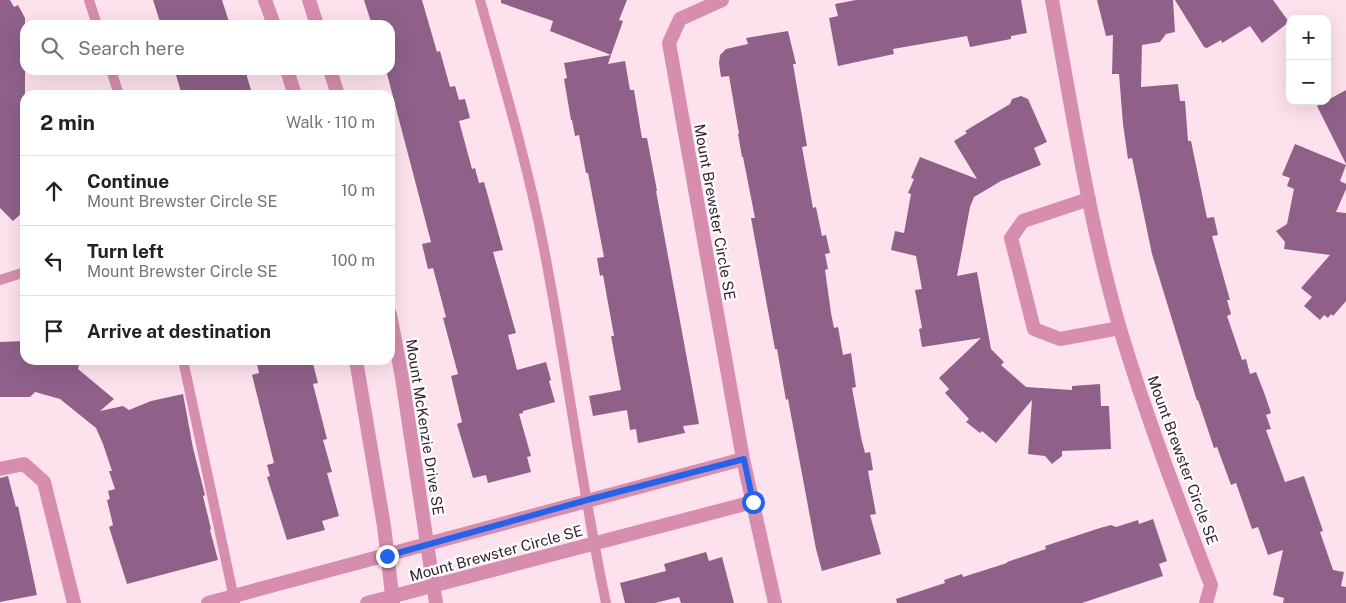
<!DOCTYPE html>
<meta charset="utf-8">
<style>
:root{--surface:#fff;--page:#f2f2f2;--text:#222;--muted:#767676;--line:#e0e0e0}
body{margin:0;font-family:"Public Sans",sans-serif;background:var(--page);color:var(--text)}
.controls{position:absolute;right:15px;top:15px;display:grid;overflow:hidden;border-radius:10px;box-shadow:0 5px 20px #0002}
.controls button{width:45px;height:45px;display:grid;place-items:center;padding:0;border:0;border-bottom:1px solid var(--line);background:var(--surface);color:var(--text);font:25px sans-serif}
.stop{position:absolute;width:15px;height:15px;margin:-11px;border:4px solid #2563eb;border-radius:50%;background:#fff}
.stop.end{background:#2563eb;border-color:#fff;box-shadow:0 1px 5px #0008}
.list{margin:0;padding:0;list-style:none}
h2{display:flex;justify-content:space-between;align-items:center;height:65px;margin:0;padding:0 20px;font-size:21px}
h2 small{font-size:16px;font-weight:400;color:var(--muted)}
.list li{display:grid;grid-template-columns:32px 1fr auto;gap:15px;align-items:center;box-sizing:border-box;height:70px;padding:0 20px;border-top:1px solid var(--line)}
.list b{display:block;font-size:19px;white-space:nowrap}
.list p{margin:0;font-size:16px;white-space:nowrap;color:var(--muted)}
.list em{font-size:16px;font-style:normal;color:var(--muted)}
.icon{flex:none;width:28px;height:28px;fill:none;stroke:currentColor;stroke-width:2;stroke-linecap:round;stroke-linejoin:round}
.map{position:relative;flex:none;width:1346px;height:603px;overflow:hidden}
.search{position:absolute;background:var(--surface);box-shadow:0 5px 20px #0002;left:20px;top:20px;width:375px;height:55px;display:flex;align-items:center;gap:12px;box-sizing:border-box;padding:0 18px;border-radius:15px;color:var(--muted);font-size:19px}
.panel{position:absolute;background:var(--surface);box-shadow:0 5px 20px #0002;left:20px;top:90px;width:375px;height:275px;border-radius:15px}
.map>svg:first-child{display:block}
.building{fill:#8f6189}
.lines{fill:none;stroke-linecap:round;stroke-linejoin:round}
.service{stroke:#d78dae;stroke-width:10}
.minor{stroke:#d78dae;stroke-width:14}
.tertiary{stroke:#d78dae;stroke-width:14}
.route{stroke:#2563eb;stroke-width:6}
.labels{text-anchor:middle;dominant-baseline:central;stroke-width:4.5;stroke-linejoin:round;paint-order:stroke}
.street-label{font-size:15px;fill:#361e29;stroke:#fff}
</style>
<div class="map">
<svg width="1346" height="603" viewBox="0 0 1346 603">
<rect width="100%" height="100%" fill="#fde2ed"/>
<!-- building -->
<path class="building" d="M0,0H10L14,7L18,5L25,18V210L13,221L0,208Z
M153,0H222L230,25H161Z
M364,0H422L437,52L440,51L450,87L455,86L459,100L465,99L470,118L459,121L472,169L475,168L479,183L484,182L503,250L493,252L516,333L508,335L517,370L546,362L551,380L549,381L555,402L523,411V413L519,414L531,456L527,457L531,472L488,483L486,475L473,478L457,424L462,422L451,376L458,374L443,318L446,317L433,268L428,269L422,244L431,242L386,70H390V25H372Z
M501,0H627L619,20L623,21L611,55L550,31L553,21L501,3Z
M856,0H1021L1027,33L1011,36V39L970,47L967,36L893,49L894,54L838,66L829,18L838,16L835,4Z
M1097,0H1173L1175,32L1166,34L1160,42L1142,45L1141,87L1178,84L1180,101H1185L1188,141H1191L1207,218L1214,217L1218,235L1212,236L1230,300H1227L1231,314L1227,316L1242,360L1246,359L1250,374L1256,372L1265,395L1271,413L1266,415L1271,429L1266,430L1285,482L1304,476L1323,531L1320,532L1333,570L1344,572L1341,586L1346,587V603H1283L1284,598L1273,595L1283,550L1268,555L1258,527L1252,529L1236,483L1231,485L1217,447L1214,448L1198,400L1197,401L1152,254L1132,158L1128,159L1123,124L1119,74H1112L1113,35L1106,36Z
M1175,0H1273L1289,22L1262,43L1250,26L1222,43L1221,40L1207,48L1204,47Z
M788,31L796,64H793L807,146L802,147L813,208L816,207L822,236L826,235L830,253L825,254L828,269L825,270L831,313L834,328L838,327L843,355L851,353L856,387L852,388L861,437L865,453L870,452L873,470L868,471L876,514L870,515L881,554L822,571L816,549L788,399L786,400L777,349H775L751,218H755L743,157H742L738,134H739L729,76L721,77L719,63L720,55L726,49L748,44L746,38Z
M611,55L608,64L625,61L630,90H634L642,138H647L657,191H656L699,424L683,426L685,433L638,443L636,429L630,430L627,410L593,416L589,396L621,390L611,336H614L603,275L600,276L597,258L604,257L588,173H586L579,135L575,136L572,120H571L564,79L567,78L564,63Z
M192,70H245L251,90L233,95H182L176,75Z
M1346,90V164L1317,106Z
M1021,96L1028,99L1047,142L1034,148L1041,165L1001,181L974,197L970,207L957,276L977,272L991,349L1004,362L1001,365L1026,387L1072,390V386L1100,384L1101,406H1109L1111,449L1062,451V456L1052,464L1045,456L1028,454L1032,400L996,443L982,431L980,433L966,422L969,419L945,393L949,389L939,378L981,338L922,347L919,329L922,328L915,290L922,289L916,256L891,250L895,231L904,233L911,194L908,193L914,179L911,178L920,157L977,179L954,141L967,133L965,131L1010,104L1012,99Z
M1295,144L1346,165L1340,181L1346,184V189L1336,212L1346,213V301L1333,316L1331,314L1328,318L1324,315L1320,320L1304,306L1312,297L1301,288L1330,255L1284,249L1285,242L1276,231L1287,224L1294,189L1287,186L1290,178L1282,175Z
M25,341V360H80L78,369L114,399L100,411L123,406L129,410L151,401L183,394L193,448L205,495L203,496L211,529L210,530L218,560L127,584L109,527L113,525L107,500L110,499L108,491L115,489L109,471H112L103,444L96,428L60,399L35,392L30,397H0V342Z
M256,360H312L318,383L313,384L327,439L323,440L332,472L327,473L339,516L322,521L325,530L287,540L267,477L270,476L267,465L274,463L252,375L259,373Z
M8,476L16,507L18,506L37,595L0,602V478Z
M1153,519L1167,561L1159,564L1163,576L1082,603H897L896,599L945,583L944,580L962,574L963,577L1007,563V562L1046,549L1045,546L1100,528L1111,525L1116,527L1138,520L1139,524Z
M706,552L709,561L722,557L734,603H681L679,597L655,603H625L620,583L666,571L664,564Z"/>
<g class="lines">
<!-- service -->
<path class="service" d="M89,0L97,25
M480,0C503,82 528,165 544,249C567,367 581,486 606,603
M111,70L119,95
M0,280L25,272
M183,360L235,603"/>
<!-- minor -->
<path class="minor" d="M722,0L680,19L669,43L743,459L775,603
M1052,0C1072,110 1089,221 1120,329C1146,416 1178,500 1211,585L1206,603
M1089,199L1023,221L1011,238L1034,329L1060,339L1120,328
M0,469L24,464L44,482L74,603
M208,603L743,459
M367,603L753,502"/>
<!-- tertiary -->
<path class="tertiary" d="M265,0L274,25
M309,0L317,25
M287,70L295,95
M330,70L338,95
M390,314L402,378L436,603
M356,360L384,526L393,603"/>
</g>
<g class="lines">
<!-- route -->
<path class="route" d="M387,556L587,500L744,459L753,502"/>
</g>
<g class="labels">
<!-- street labels -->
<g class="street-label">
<text transform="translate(715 212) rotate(80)">Mount Brewster Circle SE</text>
<text transform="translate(425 427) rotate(81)">Mount McKenzie Drive SE</text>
<text transform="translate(1183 460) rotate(70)">Mount Brewster Circle SE</text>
<text transform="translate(496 553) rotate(-15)">Mount Brewster Circle SE</text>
</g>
</g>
</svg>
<div class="controls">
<button>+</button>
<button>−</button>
</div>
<div class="stop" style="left:753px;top:502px"></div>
<div class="stop end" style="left:387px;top:556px"></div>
<div class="search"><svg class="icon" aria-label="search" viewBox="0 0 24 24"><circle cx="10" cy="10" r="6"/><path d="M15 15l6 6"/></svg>Search here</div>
<section class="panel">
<h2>2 min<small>Walk · 110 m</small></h2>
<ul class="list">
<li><svg class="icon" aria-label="ahead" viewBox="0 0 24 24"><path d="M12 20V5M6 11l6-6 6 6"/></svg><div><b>Continue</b><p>Mount Brewster Circle SE</p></div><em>10 m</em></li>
<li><svg class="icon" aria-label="left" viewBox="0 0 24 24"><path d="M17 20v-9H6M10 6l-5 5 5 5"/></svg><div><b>Turn left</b><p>Mount Brewster Circle SE</p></div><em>100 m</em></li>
<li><svg class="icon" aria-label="arrive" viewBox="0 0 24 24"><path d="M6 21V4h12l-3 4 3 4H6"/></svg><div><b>Arrive at destination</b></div></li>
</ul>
</section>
</div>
